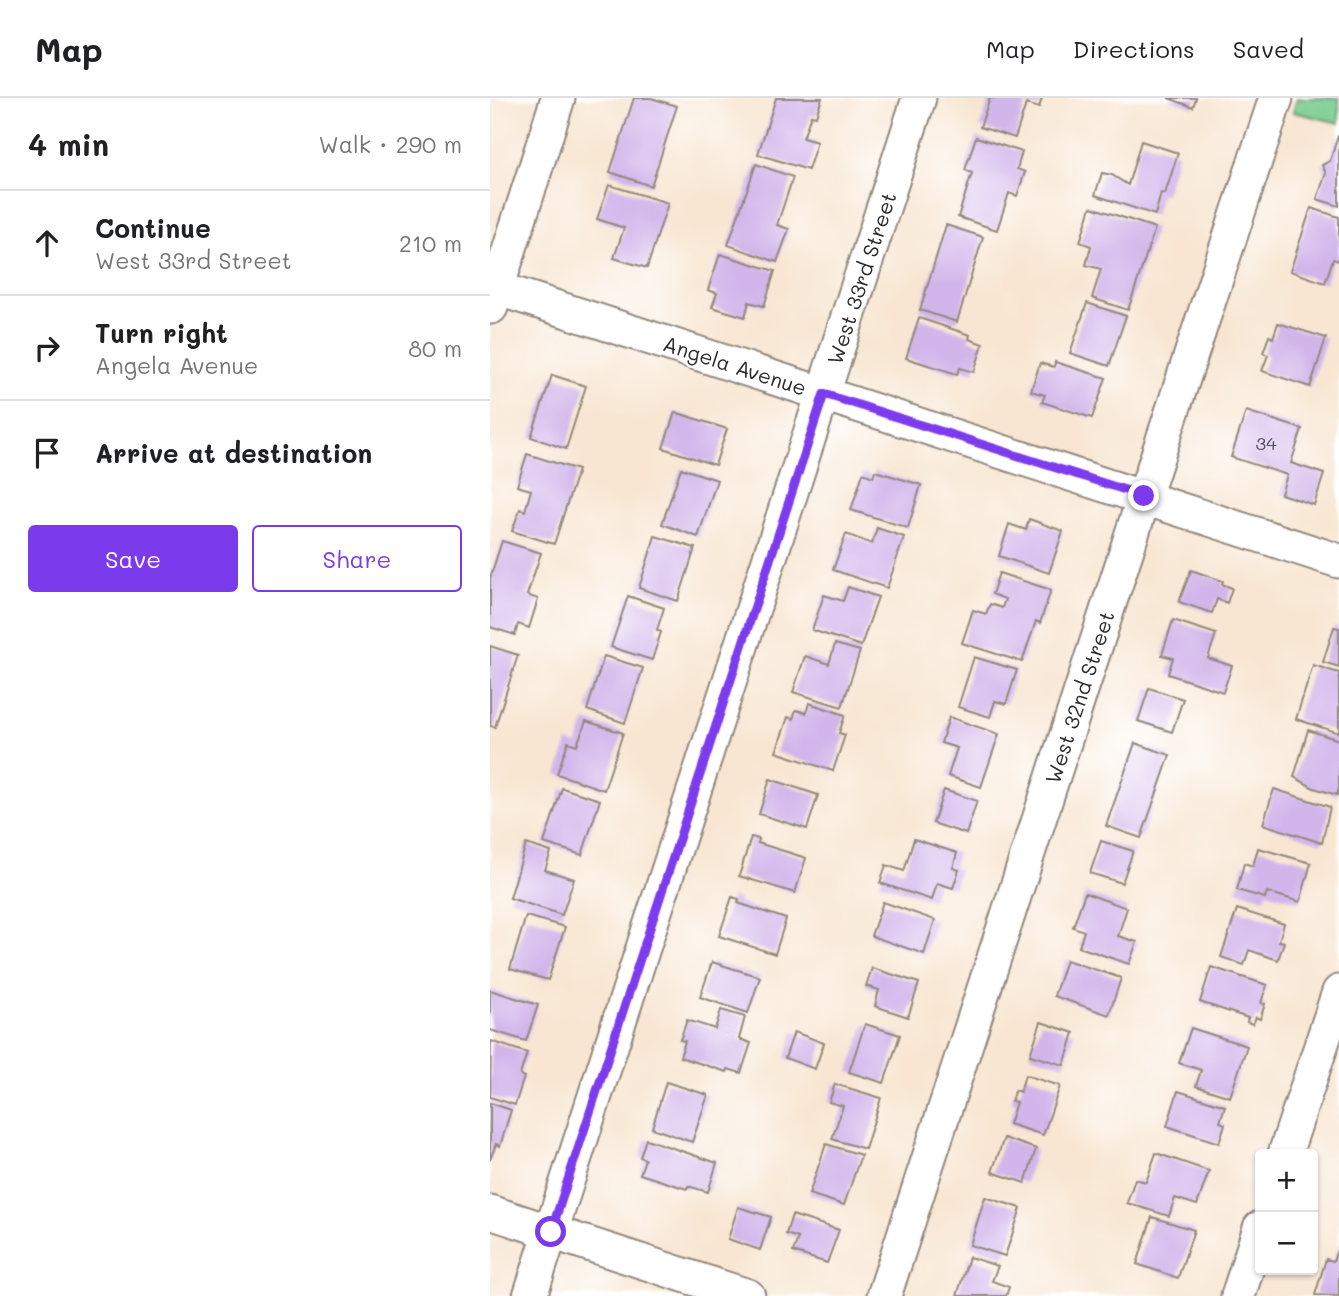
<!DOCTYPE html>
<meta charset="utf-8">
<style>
:root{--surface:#fff;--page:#f2f2f2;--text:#202124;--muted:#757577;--line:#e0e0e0;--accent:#7c3aed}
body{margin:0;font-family:Mali,sans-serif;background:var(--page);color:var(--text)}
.controls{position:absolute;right:21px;bottom:21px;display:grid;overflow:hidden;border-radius:7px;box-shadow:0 2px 5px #0004}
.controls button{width:63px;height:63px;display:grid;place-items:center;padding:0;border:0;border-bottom:2px solid var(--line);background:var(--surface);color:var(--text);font:35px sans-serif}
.stop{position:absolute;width:21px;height:21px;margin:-16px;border:5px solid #7c3aed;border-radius:50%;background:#fff}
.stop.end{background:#7c3aed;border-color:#fff;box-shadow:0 2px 7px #0008}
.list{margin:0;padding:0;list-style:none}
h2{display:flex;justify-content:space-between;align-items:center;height:91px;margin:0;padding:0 28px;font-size:30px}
h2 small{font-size:23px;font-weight:400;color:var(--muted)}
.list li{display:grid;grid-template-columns:46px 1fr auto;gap:21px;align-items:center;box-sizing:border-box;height:105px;padding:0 28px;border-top:2px solid var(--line)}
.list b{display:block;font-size:26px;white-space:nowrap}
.list p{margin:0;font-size:23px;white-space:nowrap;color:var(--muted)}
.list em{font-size:23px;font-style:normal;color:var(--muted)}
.actions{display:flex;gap:14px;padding:21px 28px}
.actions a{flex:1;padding:16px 0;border:2px solid var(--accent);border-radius:7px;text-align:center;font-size:24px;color:var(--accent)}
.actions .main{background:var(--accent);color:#fff}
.icon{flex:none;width:38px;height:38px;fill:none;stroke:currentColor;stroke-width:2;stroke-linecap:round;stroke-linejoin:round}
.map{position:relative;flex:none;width:849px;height:1198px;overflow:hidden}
header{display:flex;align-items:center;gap:42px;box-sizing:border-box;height:98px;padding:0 35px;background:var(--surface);border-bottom:2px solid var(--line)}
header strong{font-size:33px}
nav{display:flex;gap:38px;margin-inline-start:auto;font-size:24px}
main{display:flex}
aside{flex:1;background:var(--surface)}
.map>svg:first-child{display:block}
.green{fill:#79cc8f;stroke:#527c5d;stroke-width:2}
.building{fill:#d2b5eb}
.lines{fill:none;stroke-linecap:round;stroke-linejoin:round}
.minor-casing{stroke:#92887e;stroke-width:37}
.minor{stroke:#fff;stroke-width:33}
.route{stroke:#7c3aed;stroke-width:9}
.labels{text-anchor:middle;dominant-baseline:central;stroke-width:5;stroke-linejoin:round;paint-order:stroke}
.number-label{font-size:18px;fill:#554e5b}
.street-label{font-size:21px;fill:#2b2b2b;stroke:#fff}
</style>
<header>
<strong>Map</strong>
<nav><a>Map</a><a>Directions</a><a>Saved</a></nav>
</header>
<main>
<aside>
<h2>4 min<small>Walk · 290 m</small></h2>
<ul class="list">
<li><svg class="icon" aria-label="ahead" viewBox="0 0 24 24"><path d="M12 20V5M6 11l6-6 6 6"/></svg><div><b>Continue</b><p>West 33rd Street</p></div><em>210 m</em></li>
<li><svg class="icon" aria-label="right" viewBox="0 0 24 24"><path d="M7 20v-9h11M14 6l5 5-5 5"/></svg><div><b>Turn right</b><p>Angela Avenue</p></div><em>80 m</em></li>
<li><svg class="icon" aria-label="arrive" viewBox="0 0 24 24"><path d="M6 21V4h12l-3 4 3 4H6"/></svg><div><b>Arrive at destination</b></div></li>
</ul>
<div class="actions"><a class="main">Save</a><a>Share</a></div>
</aside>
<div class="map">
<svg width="849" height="1198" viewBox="0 0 849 1198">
<rect width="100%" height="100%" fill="#fff"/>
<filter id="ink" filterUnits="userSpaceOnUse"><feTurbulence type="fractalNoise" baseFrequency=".0143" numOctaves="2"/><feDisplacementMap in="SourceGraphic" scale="14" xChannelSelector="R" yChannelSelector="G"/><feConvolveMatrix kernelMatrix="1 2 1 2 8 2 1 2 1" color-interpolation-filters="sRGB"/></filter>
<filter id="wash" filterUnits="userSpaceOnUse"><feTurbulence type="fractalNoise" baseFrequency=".00686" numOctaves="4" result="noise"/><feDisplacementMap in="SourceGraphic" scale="28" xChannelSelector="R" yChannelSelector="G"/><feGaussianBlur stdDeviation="1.57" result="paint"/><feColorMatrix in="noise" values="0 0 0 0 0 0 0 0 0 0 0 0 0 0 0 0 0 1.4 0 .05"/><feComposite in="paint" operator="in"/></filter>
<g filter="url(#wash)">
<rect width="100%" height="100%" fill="#f8e6d2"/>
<!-- green -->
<path class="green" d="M807,0H849V25L803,14Z"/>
<g id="blocks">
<!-- building -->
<path class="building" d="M144,0H161L187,8L161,88L120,74Z
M286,0H332L326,18L321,17L313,40L327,44L318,72L268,56Z
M500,0H552L549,10L536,6L525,40L490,29Z
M678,0H706L703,9Z
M848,38H849V108L827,101L836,75L832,67L840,63Z
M486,39L532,54L527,71L535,74L527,98L519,95L507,132L468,119L482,75L475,72Z
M651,43L688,55L675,96L671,95L665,117L605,97L612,75L622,77L638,87Z
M266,66L303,79L287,127L299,131L287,164L238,147Z
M119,87L178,105L157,170L124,160L134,130L107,121Z
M601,109L665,130L638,212L602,200L611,171L596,167L601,148L590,144Z
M821,110L849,119V163L843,161L835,185L800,173Z
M456,127L493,139L467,224L430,212Z
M230,156L285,173L274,208L259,204L255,219L222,209L227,195L218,192Z
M597,205L636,218L619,268L580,255Z
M429,220L480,237L479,241L493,246L484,274L470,270L467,276L416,260Z
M788,225L836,240L820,289L772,273L778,257L773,255L779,238L783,240Z
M565,264L616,280L602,320L552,304L555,297L541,293L550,265L564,269Z
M62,277L96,288L76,351L41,339Z
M756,313L812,331L801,365L834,376L824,407L791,396L797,377L741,359Z
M185,314L237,331L225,367L173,350Z
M37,356L88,372L64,446L22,433L30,411L35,413L41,392L27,388Z
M191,370L227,382L208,439L172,426Z
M385,373L431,387L418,430L361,412L373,375L383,379Z
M539,421L573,433L559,475L509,458L519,426L536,432Z
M387,430L414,439L397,490L343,472L356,436L382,446Z
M165,438L205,450L188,503L149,490Z
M12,443L51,455L37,497L48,501L39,530L28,526L25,537L0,529V480Z
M701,472L733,483L732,486L742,490L737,505L727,501L722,515L689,504Z
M509,475L561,492L550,525L546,523L532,564L472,545L483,512L496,516L500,506L512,510L515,501L502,496Z
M358,489L388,499L371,548L322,532L334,497L353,503Z
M138,498L174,510L167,532L171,534L162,562L121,549Z
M683,522L726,536L718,560L742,568L733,594L678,576L683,560L672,557Z
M844,529L849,530V569L833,564Z
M345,546L370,553L352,609L303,594L315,558L339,566Z
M0,548L28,557L5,629L0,628Z
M114,558L153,570L135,625L97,612Z
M484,559L527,572L516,606L505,603L500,619L468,609Z
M823,567L849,575V635L806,621Z
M659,590L693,601L682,634L648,623Z
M319,605L355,617L349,635L355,637L343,673L286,654L298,619L303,621L306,612L316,615Z
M459,619L509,636L491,689L458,678L467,650L451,645Z
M96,623L133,635L114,692L67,676L78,644L87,647Z
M818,632L849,642V690L847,697L824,690L804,679Z
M645,645L680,657L651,740L616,728Z
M280,681L328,697L317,731L269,716Z
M72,690L110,702L92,757L54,745Z
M784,691L840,709L832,745L773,726Z
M454,692L487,703L476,736L443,725Z
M261,739L269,741L268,745L316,760L305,795L249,778Z
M424,741L467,755L463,770L469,772L463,790L447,785L442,802L390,785L396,767L414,773Z
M611,743L643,753L632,785L600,775Z
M36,746L61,754L55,772L84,781L72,817L20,800Z
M768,750L821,765L810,804L777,794L775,800L747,792L754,765L763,768Z
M595,795L637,810L628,838L647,844L639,866L589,849L594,833L583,829Z
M242,799L249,801L248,805L296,821L285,856L229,838Z
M393,804L445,822L434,856L381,838Z
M747,811L794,826L789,843L794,844L788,862L759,852L754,867L731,859Z
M36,818L75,829L58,882L20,871Z
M576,862L631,880L619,917L564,898Z
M222,864L270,879L258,915L210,899Z
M721,869L777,887L771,905L775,906L770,921L766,919L763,926L757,924L758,920L710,904Z
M382,870L429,885L418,919L385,908L389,892L376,888Z
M0,892L48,907L36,943L0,932Z
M231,912L255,919L249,941L261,945L251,975L238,971L237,974L190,959L195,943L190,942L197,922L225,931Z
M551,924L584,935L574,967L540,957Z
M375,926L410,937L394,985L359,974Z
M701,930L757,948L740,999L706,988L711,972L689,965Z
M304,934L334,945L325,971L295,960Z
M1,943L37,955L30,977L34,979L25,1007L0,999Z
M535,977L570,988L553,1037L519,1026L526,1004L521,1003L525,992L530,994Z
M176,984L218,997L202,1044L162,1030Z
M345,986L391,1000L375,1051L342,1041L353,1008L339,1004Z
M688,993L735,1008L730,1024L735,1026L729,1045L677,1028Z
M0,1005L21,1012L10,1048L6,1046L0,1062Z
M514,1040L546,1051L535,1085L502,1074Z
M156,1041L227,1065L218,1094L198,1088L197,1091L150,1076L155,1061L150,1059Z
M336,1046L371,1057L354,1107L319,1096Z
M666,1055L719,1073L707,1107L685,1100L679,1118L637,1105L645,1081L656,1084Z
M495,1099L531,1110L515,1158L480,1147Z
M248,1109L281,1119L270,1152L238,1141Z
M302,1117L349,1132L337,1165L303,1154L308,1140L296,1136Z
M662,1119L704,1132L688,1180L647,1166Z
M849,1147V1198L825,1197L836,1161L843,1163Z
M479,1159L508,1168L502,1183L519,1189L516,1198H467Z"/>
</g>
</g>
<g filter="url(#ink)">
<use href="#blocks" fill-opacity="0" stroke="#92887e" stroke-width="2"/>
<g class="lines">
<!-- minor casing -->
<g class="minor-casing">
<path id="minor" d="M0,188L849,463
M1,209L68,0
M795,1056L849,894
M0,1114L258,1198
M40,1198L429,0
M394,1198L654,399L786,0
M748,1198L770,1130"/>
</g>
<!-- minor -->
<use href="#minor" class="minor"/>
</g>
</g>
<g class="lines" filter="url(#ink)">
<!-- route -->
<path class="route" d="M61,1134L334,296L654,398"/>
</g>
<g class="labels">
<!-- number labels -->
<g class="number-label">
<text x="776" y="345">34</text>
</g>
<!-- street labels -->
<g class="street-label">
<text transform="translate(371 180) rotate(-72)">West 33rd Street</text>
<text transform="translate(245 267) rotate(18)">Angela Avenue</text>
<text transform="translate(589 599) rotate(-72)">West 32nd Street</text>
</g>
</g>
</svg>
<div class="controls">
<button>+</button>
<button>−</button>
</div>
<div class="stop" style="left:61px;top:1134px"></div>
<div class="stop end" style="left:654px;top:398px"></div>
</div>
</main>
